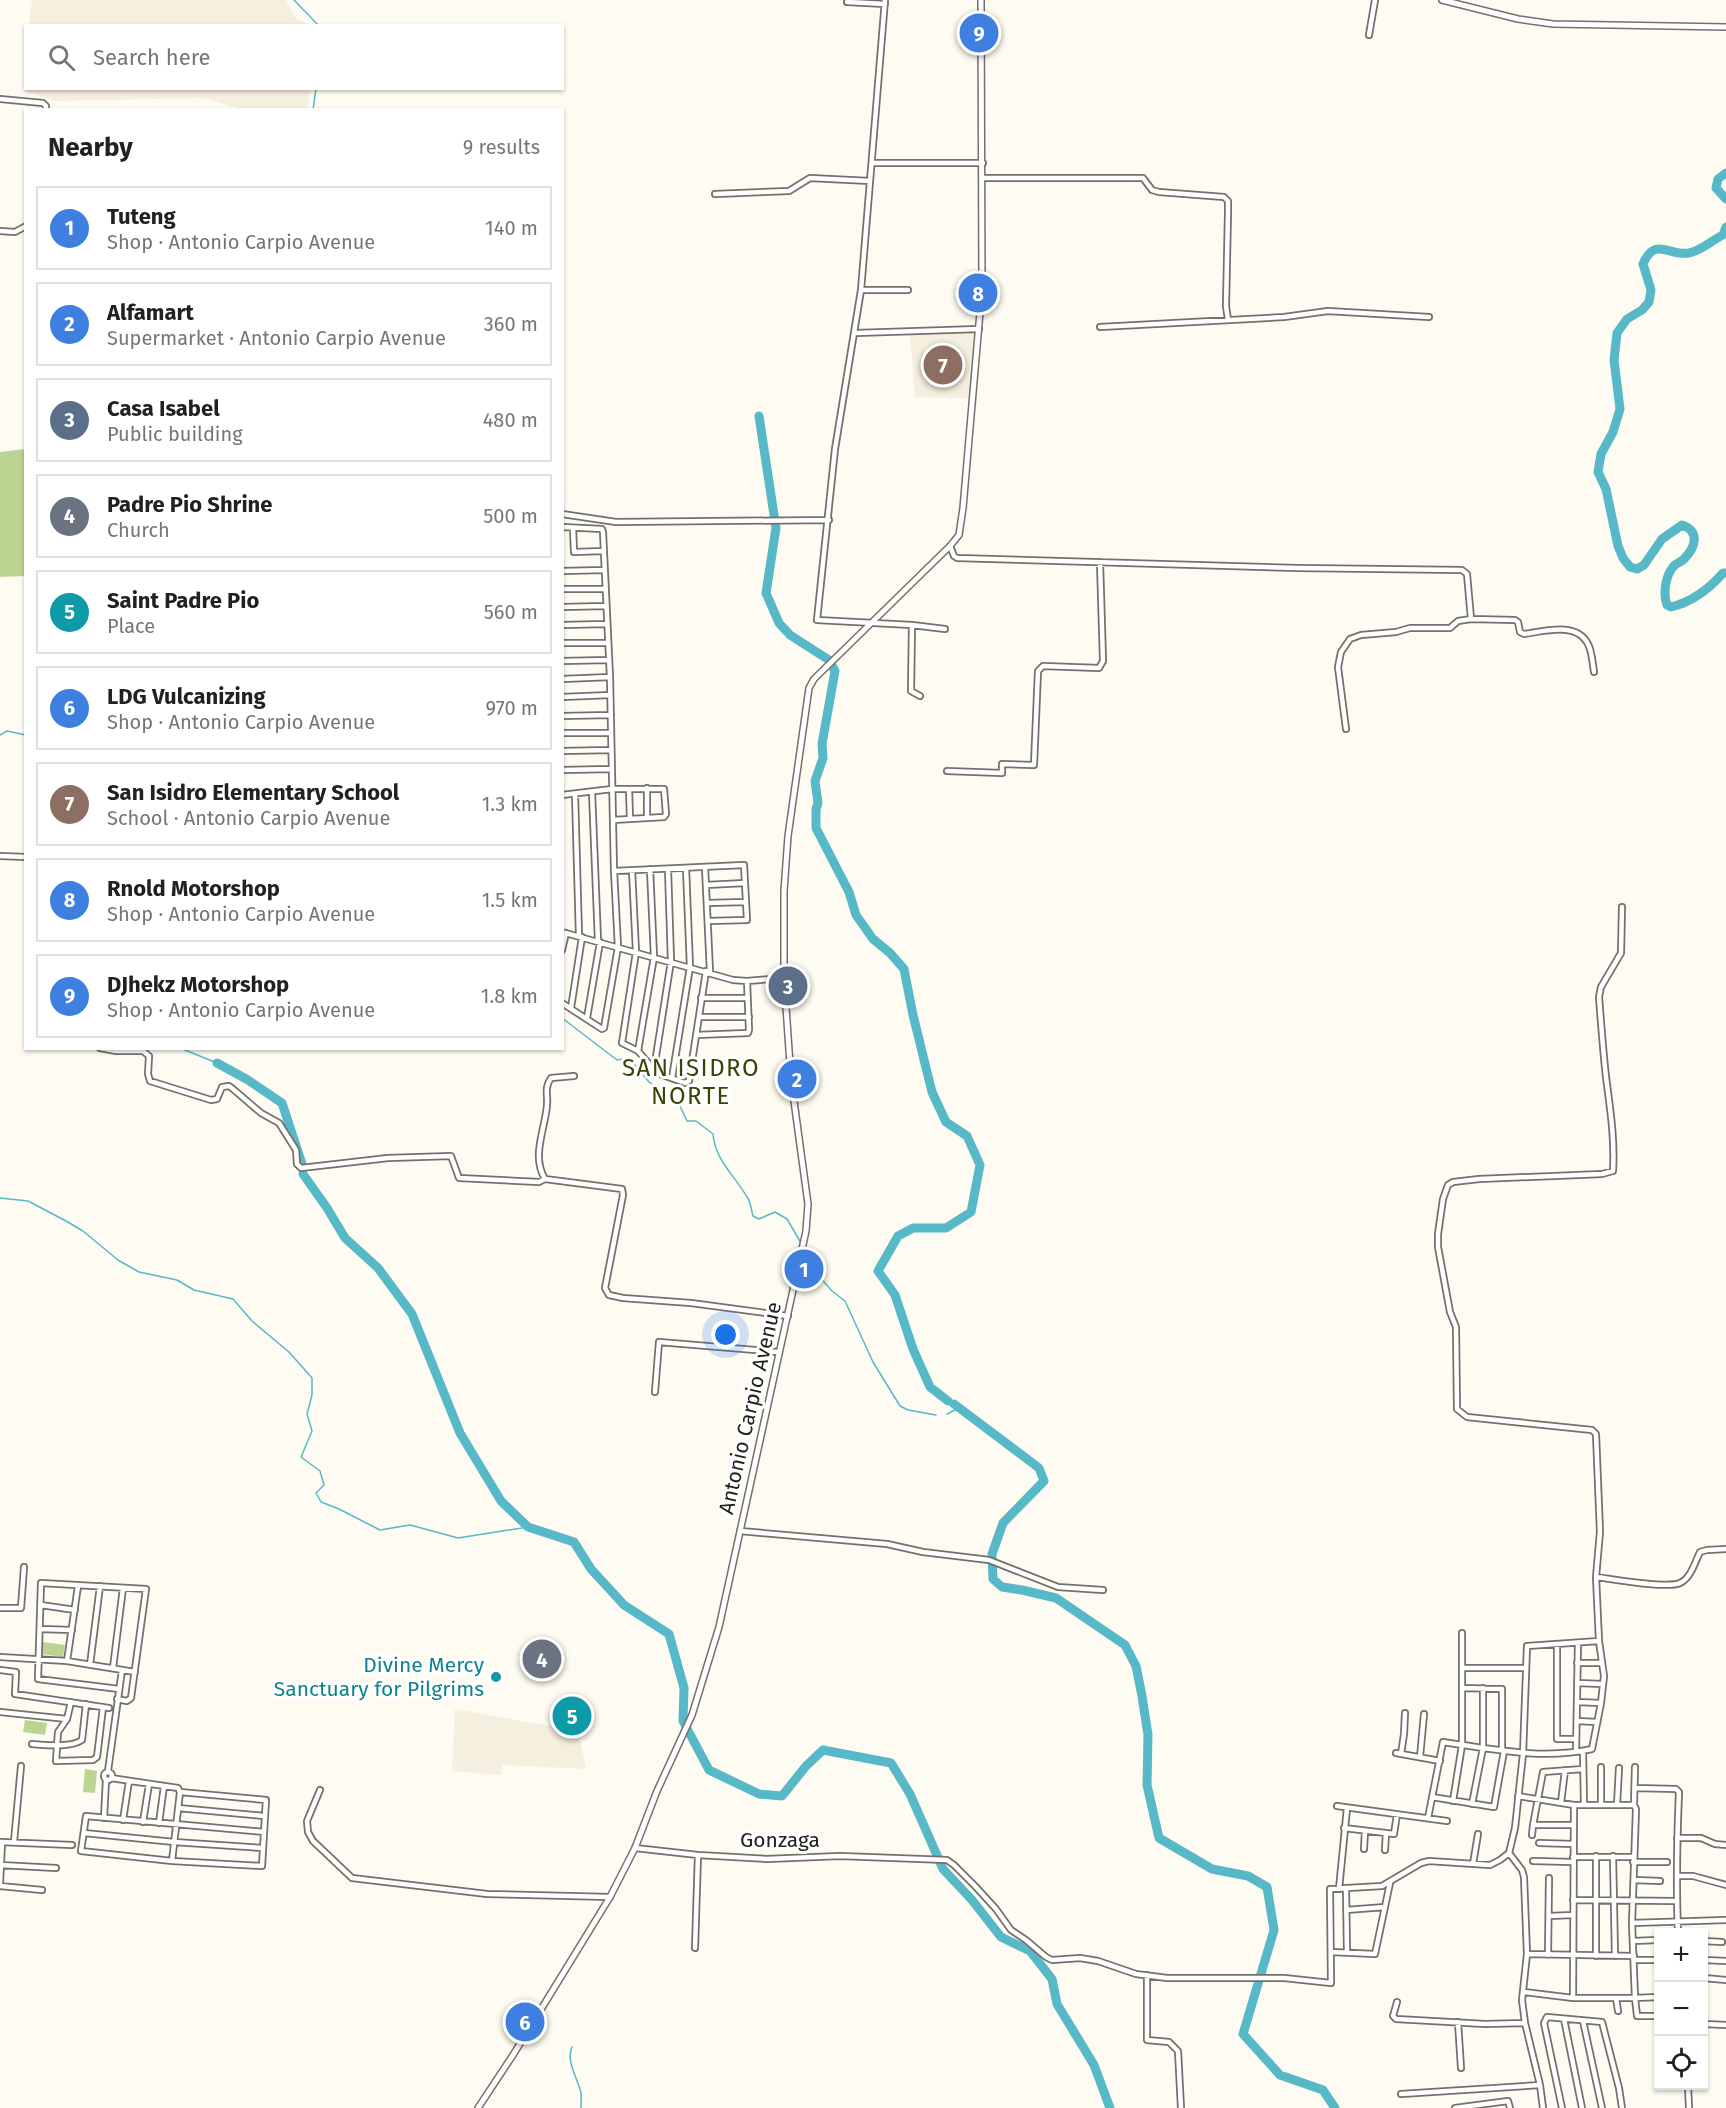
<!DOCTYPE html>
<meta charset="utf-8">
<style>
:root{--surface:#fff;--page:#f6f6f6;--text:#202124;--muted:#757577;--line:#e0e0e0;--accent:#596405}
body{margin:0;font-family:"Fira Sans",sans-serif;background:var(--page);color:var(--text)}
.controls{position:absolute;right:18px;bottom:18px;display:grid;overflow:hidden;border-radius:0px;box-shadow:0 2px 4px #0004}
.controls button{width:54px;height:54px;display:grid;place-items:center;padding:0;border:0;border-bottom:2px solid var(--line);background:var(--surface);color:var(--text);font:30px sans-serif}
.you{position:absolute;left:726px;top:1335px;width:21px;height:21px;margin:-15px;border:4px solid #fff;border-radius:50%;background:#1a73e8;box-shadow:0 0 0 9px #1a73e833}
.badge{display:grid;place-items:center;width:39px;height:39px;border-radius:50%;background:var(--accent);color:#fff;font-size:20px;font-weight:700}
.pin{position:absolute;translate:-50% -50%;border:3px solid #fff;box-shadow:0 2px 6px #0006}
.list{margin:0;padding:0;list-style:none}
h2{display:flex;justify-content:space-between;align-items:center;height:78px;margin:0;padding:0 24px;font-size:26px}
h2 small{font-size:20px;font-weight:400;color:var(--muted)}
.list li{display:grid;grid-template-columns:39px 1fr auto;gap:18px;align-items:center;box-sizing:border-box;height:84px;margin:0 12px 12px;padding:0 12px;border:2px solid var(--line);border-radius:0px}
.list b{display:block;font-size:22px;white-space:nowrap}
.list p{margin:0;font-size:20px;white-space:nowrap;color:var(--muted)}
.list em{font-size:20px;font-style:normal;color:var(--muted)}
.icon{flex:none;width:33px;height:33px;fill:none;stroke:currentColor;stroke-width:2;stroke-linecap:round;stroke-linejoin:round}
.map{position:relative;flex:none;width:1726px;height:2108px;overflow:hidden}
.search{position:absolute;background:var(--surface);box-shadow:0 2px 4px #0004;left:24px;top:24px;width:540px;height:66px;display:flex;align-items:center;gap:15px;box-sizing:border-box;padding:0 21px;border-radius:0px;color:var(--muted);font-size:22px}
.panel{position:absolute;background:var(--surface);box-shadow:0 2px 4px #0004;left:24px;top:108px;width:540px;height:942px;border-radius:0px}
.map>svg:first-child{display:block}
.built{fill:#f5efdf}
.green{fill:#bcd492}
.lines{fill:none;stroke-linecap:round;stroke-linejoin:round}
.stream{stroke:#57b9c7;stroke-width:1.5}
.river{stroke:#57b9c7;stroke-width:9}
.minor-casing{stroke:#74716a;stroke-width:8}
.tertiary-casing{stroke:#74716a;stroke-width:8}
.minor{stroke:#fff;stroke-width:4.5}
.tertiary{stroke:#fff;stroke-width:5}
.culture-dot{fill:#0f9aa8;stroke:#fff;stroke-width:2}
.labels{text-anchor:middle;dominant-baseline:central;stroke-width:6;stroke-linejoin:round;paint-order:stroke}
.street-label{font-size:21px;fill:#22211e;stroke:#fff}
.culture-label{font-size:21px;fill:#0d838f;stroke:#fff;text-anchor:end}
.quarter-label{font-size:24px;letter-spacing:1.5px;fill:#3c4306;stroke:#fff}
</style>
<div class="map">
<svg width="1726" height="2108" viewBox="0 0 1726 2108">
<rect width="100%" height="100%" fill="#fefbf2"/>
<!-- built -->
<path class="built" d="M32,0H286L295,17L309,25H29Z
M25,55L26,88L310,89L308,109H242L203,98L56,101L24,91Z
M910,332H976L970,398L915,397Z
M455,1709L578,1731L586,1769L502,1765L501,1775L452,1771Z"/>
<!-- green -->
<path class="green" d="M25,449V576L0,577V452Z
M43,1642L65,1645L63,1657L41,1654Z
M25,1720L47,1723L45,1735L23,1732Z
M85,1769L97,1771L95,1793L83,1792Z"/>
<g class="lines">
<!-- stream -->
<path class="stream" d="M294,0L319,26
M313,110L316,88
M0,735L7,731L26,735
M26,774V785
M562,1018L617,1060L629,1058L649,1082L680,1106L687,1121H696L713,1134C715,1160 735,1176 747,1197C751,1202 751,1210 753,1216L759,1219L775,1212L787,1219L801,1243
M180,1048L217,1063
M0,1198L28,1201L66,1221L83,1231L118,1260L139,1272L177,1280L194,1290L233,1299L252,1321L289,1352L312,1378V1395L307,1414L312,1431L301,1457L320,1471L324,1485L316,1493L321,1502L339,1509L380,1530L410,1525L458,1538L528,1527
M804,1250L810,1266L832,1291L845,1301L873,1362L900,1406L908,1410L936,1415
M947,1414L961,1407
M572,2047C566,2060 576,2076 580,2089C582,2095 581,2102 581,2108"/>
<!-- river -->
<path class="river" d="M1726,173L1718,179L1716,188L1726,199
M1726,227L1723,235C1712,240 1701,251 1689,253C1668,256 1655,236 1643,264L1651,290L1649,302L1642,310L1627,319L1617,333L1614,360L1620,409L1613,432L1601,454L1598,472L1606,489L1618,546L1623,558L1630,567L1637,569L1644,565L1662,539L1682,525C1700,531 1696,547 1684,559C1681,562 1675,564 1673,567C1665,577 1663,594 1667,605L1671,607C1691,602 1709,589 1723,573H1726
M759,416L776,528L766,593L779,623L790,635L829,660L835,671L822,744L823,758L815,781L818,803L816,809V828L849,892L856,915L873,939L890,953L904,969L913,1015L932,1092L946,1122L967,1136L980,1165L971,1212L946,1228H913L898,1236L878,1271L895,1295L913,1349L930,1387L948,1401
M217,1063L248,1080L282,1103L302,1164
M303,1174L327,1208L345,1238L378,1268L412,1314L460,1433L501,1501L528,1527L574,1542L591,1569L624,1605L669,1634L684,1688L683,1721L709,1770L759,1794L782,1796L806,1766L823,1750L891,1763L910,1794L943,1869L972,1900L1001,1937L1030,1951L1052,1979L1057,2004L1094,2065L1110,2108
M954,1404L1039,1468L1044,1481L1003,1523L992,1554L993,1579L1002,1587L1022,1590L1056,1598L1125,1645L1136,1666L1142,1696L1148,1735L1147,1785L1159,1838L1212,1869L1248,1876L1267,1887L1274,1930L1243,2034L1280,2075L1323,2090L1335,2108"/>
<!-- minor casing -->
<g class="minor-casing">
<path id="minor" d="M885,0L861,290L835,449L817,620L912,625L945,629
M847,2L885,4
M1369,35L1375,0
M0,99L43,103L46,106V110
M872,163H983
M983,178H1143L1152,190L1159,192L1224,197L1228,201V213L1226,306L1228,320
M715,194L789,191L810,178L870,181
M0,231L15,232L26,226
M861,290H908
M1100,327L1284,317L1328,311L1429,317
M856,333L979,329
M562,514L616,522L829,520
M562,527L602,529L603,532L610,677L614,871
M573,528L574,552L603,551
M950,546L954,556L957,558L1297,568L1462,570L1467,574L1471,619L1515,620L1518,622L1520,632L1524,634C1546,631 1581,620 1590,649C1592,656 1593,665 1594,672
M562,571L604,570
M562,589H605
M562,607L606,606
M562,625L607,624
M912,625L911,691L920,696
M562,643H608
M562,661L609,660
M562,679L610,677
M562,697L610,695
M562,716L611,715
M1346,729L1338,667L1341,652L1350,639L1361,635L1396,632L1410,628H1450L1458,621L1471,619
M562,733H611
M562,751L611,750
M562,770L611,769
M947,771L1002,773V764L1034,765L1038,671L1043,666L1099,668L1103,661L1100,562
M647,788V818
M629,789L630,819
M592,792L598,941
M575,794L579,936
M562,795L612,789H664L666,814L664,817L613,820
M0,856L26,857
M705,867L710,972
M632,870L636,952L622,1043L638,1051L657,1073L685,1083L689,1081L706,971
M706,885L745,883
M707,903L746,902
M562,932L733,980L747,981L784,978
M562,950L566,933
M701,998H747
M562,1003L602,1029L604,1028L618,947L614,871L744,865L747,920L708,921
M571,1008L582,937
M699,1017H749
M587,1018L600,942
M696,1035L748,1033L749,1030L747,981
M100,1048L116,1051H143L149,1056L148,1074L150,1081L211,1100L217,1099L222,1087L229,1086L233,1089L261,1113L279,1123L296,1150L297,1164L301,1168L388,1158L451,1156L459,1178L539,1182L545,1179L622,1189L623,1195L605,1288L609,1295L623,1298L691,1303L788,1316
M638,1051L654,957L650,869
M654,1069L671,961L668,869
M672,1078L690,967L686,868
M545,1179C531,1156 545,1130 547,1105C548,1094 544,1088 551,1078L574,1076
M655,1392L659,1342L778,1352
M740,1531L887,1544L923,1552L989,1560L1058,1587L1103,1590
M1596,1577C1612,1579 1667,1589 1680,1583C1691,1578 1695,1562 1700,1552L1707,1550L1726,1549
M41,1605L75,1610
M0,1608H21L24,1567
M40,1629L72,1630
M1557,1645V1739H1576
M0,1657L67,1661L135,1672
M67,1661L78,1586
M1577,1663H1601
M90,1665L100,1586
M113,1668L123,1588
M1462,1668H1526
M0,1670L16,1672L15,1694L109,1708
M1577,1683L1603,1684
M1462,1688L1502,1689V1750
M117,1699L127,1701L131,1698L146,1589L41,1583L38,1679L119,1689
M71,1702L67,1719L58,1732L56,1761L93,1760L97,1757L103,1707
M1577,1702L1601,1703
M0,1712L67,1719
M1577,1721L1597,1722
M32,1744C47,1745 70,1748 82,1740L86,1704
M1583,1751L1584,1805
M1576,1752L1578,1643
M1396,1753L1440,1761
M1401,1754L1404,1734L1405,1713
M1420,1757L1424,1714
M108,1771L122,1670
M104 1776a4 4 0 1 1 8 0a4 4 0 1 1-8 0Z
M111,1778L178,1788L180,1792L172,1861
M1635,1788L1676,1789L1679,1792C1677,1839 1676,1886 1678,1932
M320,1790L307,1821L308,1832L313,1841L352,1878L487,1894L610,1897
M180,1792L266,1800L262,1866L172,1861L81,1851L86,1816L264,1832
M1518,1796L1574,1805H1634L1636,1809L1632,1923L1635,1998H1573L1524,1992
M1432,1797L1494,1807L1504,1751
M1453,1801L1462,1745V1633
M1561,1803L1565,1770
M1472,1804L1483,1748V1688
M1601,1805V1767
M1617,1805L1619,1768
M1634,1805L1635,1767
M1337,1806L1447,1821
M178,1808L264,1816
M104,1818L106,1780
M1428,1818L1443,1742C1493,1749 1542,1760 1592,1749L1601,1703L1604,1676L1599,1641L1596,1577L1600,1532L1596,1434L1592,1430L1467,1417L1457,1409L1456,1327L1450,1312L1438,1247V1234L1443,1199L1448,1185L1453,1182L1479,1179L1602,1174L1613,1171C1615,1139 1610,1108 1606,1077C1603,1050 1601,1023 1599,997L1601,987L1621,953L1622,907
M123,1820L129,1781
M143,1822L149,1784
M159,1823L164,1786
M1574,1825H1533L1543,1772L1583,1769
M1344,1828L1394,1834L1397,1814
M84,1833L174,1842L263,1848
M1532,1835L1533,1825
M1677,1838H1701L1715,1844L1726,1845
M0,1842L72,1845
M14,1842L21,1766
M1539,1843L1574,1844
M635,1848L698,1855L767,1859L840,1856L947,1860L954,1865L975,1886L996,1909L1011,1930L1026,1940L1046,1957L1052,1960L1080,1958L1098,1961L1136,1974L1167,1978H1284L1331,1983L1330,1889L1382,1886L1421,1863L1429,1861L1490,1865L1500,1860L1509,1853L1515,1828L1523,1754L1527,1646L1599,1641
M1364,1849L1365,1831
M1385,1850L1386,1833
M1509,1853L1522,1870L1524,1877L1527,1954L1522,2000L1525,2023L1540,2085L1543,2108
M1613,1856L1615,1956
M1573,1857H1633
M1533,1861L1573,1862
M1633,1862H1667
M1473,1864L1478,1834
M0,1865L56,1868
M1678,1876H1693L1726,1885
M1634,1880L1660,1881
M0,1883L2,1842
M0,1886L42,1890
M1346,1888L1347,1952
M1339,1889L1347,1808
M1573,1900L1675,1901
M1346,1910L1385,1907
M1549,1916L1573,1915
M1632,1923L1726,1920
M1633,1941L1658,1940
M1704,1941L1722,1942
M695,1948L698,1855
M1331,1952L1375,1954L1390,1883
M1527,1954L1634,1956
M1548,1955L1549,1878
M1596,1956V1856
M1634,1960H1658
M1704,1960L1726,1961
M1147,1975V2040L1169,2042L1178,2051L1181,2108
M1704,1978L1726,1980
M1658,1997L1635,1998L1637,2016H1658
M1573,1998L1574,1805
M1616,1998L1618,2011
M1397,2002L1393,2016L1396,2019L1485,2024L1525,2023
M1564,2019L1582,2108
M1583,2021L1602,2108
M1458,2022L1461,2068
M1704,2024L1726,2025
M1688,2086L1689,2108
M1401,2094L1540,2085
M1455,2108L1508,2101L1510,2108
M1562,2108L1544,2023L1547,2017L1602,2022L1619,2088L1622,2108"/>
</g>
<!-- tertiary casing -->
<g class="tertiary-casing">
<path id="tertiary" d="M1442,0L1518,19L1553,24L1726,27
M478,2108L513,2055L610,1897L635,1848L657,1791L692,1715L719,1627L806,1231L808,1204L791,1079L784,978V891L788,836L809,688L814,679L950,546L959,535L963,508L982,289L981,0"/>
</g>
<!-- minor -->
<use href="#minor" class="minor"/>
<!-- tertiary -->
<use href="#tertiary" class="tertiary"/>
</g>
<!-- markers -->
<circle class="culture-dot" cx="496" cy="1677" r="6"/>
<g class="labels">
<!-- street labels -->
<g class="street-label">
<text transform="translate(750 1408) rotate(-77)">Antonio Carpio Avenue</text>
<text x="780" y="1840">Gonzaga</text>
</g>
<!-- culture labels -->
<g class="culture-label">
<text x="484" y="1665">Divine Mercy<tspan x="484" dy="24">Sanctuary for Pilgrims</tspan></text>
</g>
<!-- quarter labels -->
<g class="quarter-label">
<text x="691" y="1068">SAN ISIDRO<tspan x="691" dy="28">NORTE</tspan></text>
</g>
</g>
</svg>
<div class="controls">
<button>+</button>
<button>−</button>
<button><svg class="icon" aria-label="locate" viewBox="0 0 24 24"><circle cx="12" cy="12" r="6"/><path d="M12 2v4M12 18v4M2 12h4M18 12h4"/></svg></button>
</div>
<div class="you"></div>
<div class="pin badge" style="left:804px;top:1269px;background:#3f7fe0">1</div>
<div class="pin badge" style="left:797px;top:1079px;background:#3f7fe0">2</div>
<div class="pin badge" style="left:788px;top:986px;background:#5c6f8a">3</div>
<div class="pin badge" style="left:542px;top:1659px;background:#6b7280">4</div>
<div class="pin badge" style="left:572px;top:1716px;background:#0f9aa8">5</div>
<div class="pin badge" style="left:525px;top:2022px;background:#3f7fe0">6</div>
<div class="pin badge" style="left:943px;top:365px;background:#8d6e63">7</div>
<div class="pin badge" style="left:978px;top:293px;background:#3f7fe0">8</div>
<div class="pin badge" style="left:979px;top:33px;background:#3f7fe0">9</div>
<div class="search"><svg class="icon" aria-label="search" viewBox="0 0 24 24"><circle cx="10" cy="10" r="6"/><path d="M15 15l6 6"/></svg>Search here</div>
<section class="panel">
<h2>Nearby<small>9 results</small></h2>
<ul class="list">
<li><span class="badge" style="background:#3f7fe0">1</span><div><b>Tuteng</b><p>Shop · Antonio Carpio Avenue</p></div><em>140 m</em></li>
<li><span class="badge" style="background:#3f7fe0">2</span><div><b>Alfamart</b><p>Supermarket · Antonio Carpio Avenue</p></div><em>360 m</em></li>
<li><span class="badge" style="background:#5c6f8a">3</span><div><b>Casa Isabel</b><p>Public building</p></div><em>480 m</em></li>
<li><span class="badge" style="background:#6b7280">4</span><div><b>Padre Pio Shrine</b><p>Church</p></div><em>500 m</em></li>
<li><span class="badge" style="background:#0f9aa8">5</span><div><b>Saint Padre Pio</b><p>Place</p></div><em>560 m</em></li>
<li><span class="badge" style="background:#3f7fe0">6</span><div><b>LDG Vulcanizing</b><p>Shop · Antonio Carpio Avenue</p></div><em>970 m</em></li>
<li><span class="badge" style="background:#8d6e63">7</span><div><b>San Isidro Elementary School</b><p>School · Antonio Carpio Avenue</p></div><em>1.3 km</em></li>
<li><span class="badge" style="background:#3f7fe0">8</span><div><b>Rnold Motorshop</b><p>Shop · Antonio Carpio Avenue</p></div><em>1.5 km</em></li>
<li><span class="badge" style="background:#3f7fe0">9</span><div><b>DJhekz Motorshop</b><p>Shop · Antonio Carpio Avenue</p></div><em>1.8 km</em></li>
</ul>
</section>
</div>
